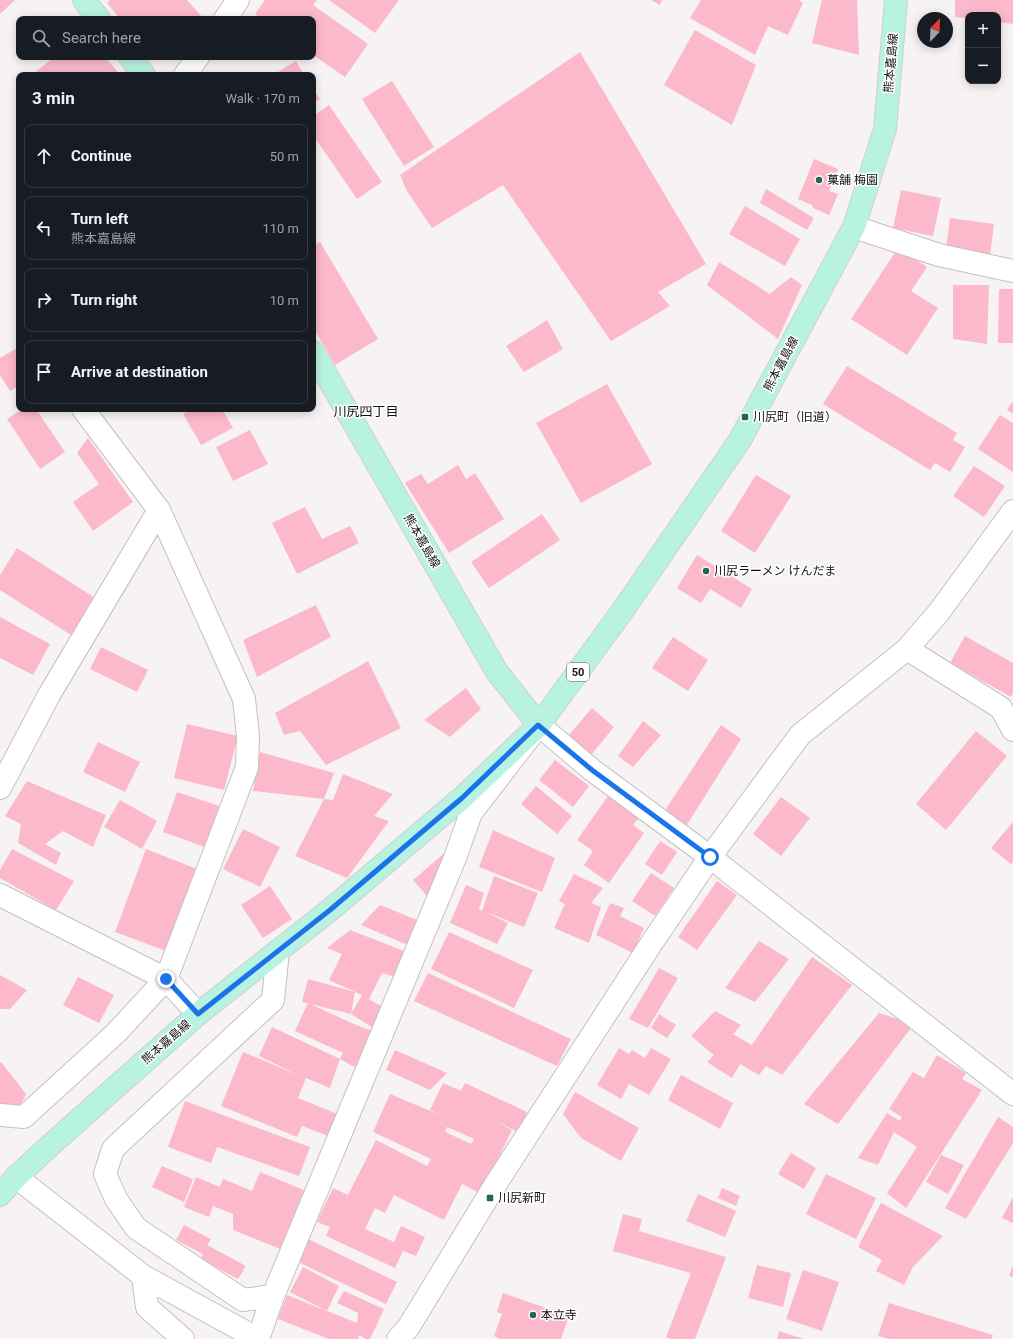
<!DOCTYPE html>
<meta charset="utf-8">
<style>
:root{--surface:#171b24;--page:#20242c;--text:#f1f3f6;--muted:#9ea1a6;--line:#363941}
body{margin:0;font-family:Roboto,"Noto Sans JP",sans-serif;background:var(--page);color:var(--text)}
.controls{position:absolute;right:12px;top:12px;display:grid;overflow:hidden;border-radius:8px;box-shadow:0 2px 10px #0003}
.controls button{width:36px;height:36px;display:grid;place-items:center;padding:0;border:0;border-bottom:1px solid var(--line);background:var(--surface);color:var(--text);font:20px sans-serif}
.compass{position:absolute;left:917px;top:12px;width:36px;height:36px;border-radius:50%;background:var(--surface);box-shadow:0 2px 10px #0003;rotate:23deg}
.stop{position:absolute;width:12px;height:12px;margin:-9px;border:3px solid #1a73e8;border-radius:50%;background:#fff}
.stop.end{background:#1a73e8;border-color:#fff;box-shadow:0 1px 4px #0008}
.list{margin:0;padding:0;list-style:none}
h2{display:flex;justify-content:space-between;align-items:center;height:52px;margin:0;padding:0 16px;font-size:17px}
h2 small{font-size:13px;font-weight:400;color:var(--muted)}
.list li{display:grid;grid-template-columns:26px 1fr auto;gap:12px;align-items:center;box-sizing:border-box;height:64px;margin:0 8px 8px;padding:0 8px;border:1px solid var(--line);border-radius:8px}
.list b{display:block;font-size:15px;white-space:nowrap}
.list p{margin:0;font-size:13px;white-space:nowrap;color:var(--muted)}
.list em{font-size:13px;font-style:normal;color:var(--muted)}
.icon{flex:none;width:22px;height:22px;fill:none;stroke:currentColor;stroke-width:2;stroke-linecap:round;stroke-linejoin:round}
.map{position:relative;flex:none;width:1013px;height:1339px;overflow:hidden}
.search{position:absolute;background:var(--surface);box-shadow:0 2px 10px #0003;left:16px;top:16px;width:300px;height:44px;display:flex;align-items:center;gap:10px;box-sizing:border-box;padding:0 14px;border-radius:8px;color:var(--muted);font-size:15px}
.panel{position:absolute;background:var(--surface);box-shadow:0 2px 10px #0003;left:16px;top:72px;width:300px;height:340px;border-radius:8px}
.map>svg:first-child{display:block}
.building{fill:#fcb9cc;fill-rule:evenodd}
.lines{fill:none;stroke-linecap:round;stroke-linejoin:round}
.minor-casing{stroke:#c5c0c1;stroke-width:24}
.major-casing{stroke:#d0cfd0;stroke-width:24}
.minor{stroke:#fff;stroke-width:22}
.major{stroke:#b8f2e0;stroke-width:22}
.route{stroke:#1a73e8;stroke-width:5}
.poi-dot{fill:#266553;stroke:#fff;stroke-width:1.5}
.labels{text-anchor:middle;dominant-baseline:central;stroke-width:3;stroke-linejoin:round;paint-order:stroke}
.shield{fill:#fff;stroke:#5a5859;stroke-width:1}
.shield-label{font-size:11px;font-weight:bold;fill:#131112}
.street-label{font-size:12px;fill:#131112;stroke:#fff}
.poi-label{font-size:12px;fill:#131112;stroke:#fff;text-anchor:start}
.neighbourhood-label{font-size:13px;fill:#131112;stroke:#fff}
</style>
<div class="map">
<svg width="1013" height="1339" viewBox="0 0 1013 1339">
<rect width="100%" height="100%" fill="#f7f2f3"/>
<!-- building -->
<path class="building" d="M0,0H15L0,14Z
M110,0H187L204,19H120L107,3Z
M265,0H317L313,5L368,44L345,77L313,55V19H262L255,14Z
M329,0H399L375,33Z
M651,0H662L660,5Z
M701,0H799L803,3L788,35L768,26L755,55L690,18Z
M822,0H857L859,55L812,43Z
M955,0H1013V24L998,22V15H968V18L955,17Z
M695,30L756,65L732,125L664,85Z
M580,52L706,264L658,292L670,306L611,341L503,185L432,228L407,191L400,175Z
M54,57H105L118,72L114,75H32Z
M296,61L304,75H273Z
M392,81L434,147L404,166L362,99Z
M313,89L320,99L313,104Z
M329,105L382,182L357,199L313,135V116Z
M814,159L838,169L829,191L838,194L829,215L813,208L812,205L798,199Z
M766,189L814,218L807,230L760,203Z
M901,190L941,198L933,236L893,228Z
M745,206L800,239L785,266L729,234Z
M950,218L994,224L990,255L946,249Z
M320,242L378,339L335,365L313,327V246Z
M898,248L927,267L911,291L938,308L907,355L851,319Z
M719,262L770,294L791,277L802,285L778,339L707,285Z
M953,285H989L987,344L953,339Z
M999,289H1013V343H998Z
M547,320L563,349L524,372L506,346Z
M19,347V386L10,391L0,375V358Z
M847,366L957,433L953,440L965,447L950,472L935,463L930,470L823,404Z
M607,384L652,464L581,503L536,423Z
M1013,401V414L1007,410Z
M22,409H36L65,452L40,469L7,419Z
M192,409H222L233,428L201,445L183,414Z
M1000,415L1013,423V472L978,449Z
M250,430L268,464L233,481L216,447Z
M88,438L133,502L93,531L73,502L99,484L77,453Z
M458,465L466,479L475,473L504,519L449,553L405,483L421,474L428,484Z
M974,466L1005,486L984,517L953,496Z
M756,475L791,496L755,553L721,531Z
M305,507L322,539L350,526L359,543L297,574L272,523Z
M542,514L560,540L489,588L471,562Z
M17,548L95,598L71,635L0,590V575Z
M697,555L752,589L741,608L710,589L701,603L677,588Z
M316,605L331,637L257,677L243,640Z
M0,617L50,644L33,675L0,658Z
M965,636L1013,663V693L1011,697L950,663Z
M673,637L708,660L688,691L652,668Z
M101,647L148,670L137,692L90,669Z
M368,661L401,728L326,765L300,731L284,735L275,713Z
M466,688L481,709L450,737L424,720Z
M592,708L614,727L591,755L568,736Z
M643,721L661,735L633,767L618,756Z
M187,724L238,736L224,790L174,778Z
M721,725L741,739L683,831L662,815Z
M976,731L1007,756L946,830L916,804Z
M98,742L140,762L125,792L83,772Z
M260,752L334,773L324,799L253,791Z
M555,760L589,786L573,807L539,780Z
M343,774L393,794L374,816L389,821L347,878L295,856L324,799L333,800Z
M27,781L106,815L93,847L63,831L45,844L61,853L56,865L18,843L21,824L5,816Z
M536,786L572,816L557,834L521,804Z
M177,792L219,806L205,847L163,832Z
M608,796L639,818L633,825L644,833L609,883L584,865L593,851L577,840Z
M781,797L810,818L781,856L753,834Z
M120,800L157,821L142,849L104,827Z
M1013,822V862L1011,864L991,848Z
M243,829L280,847L260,887L223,869Z
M493,830L555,858L542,892L479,867Z
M660,841L677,852L662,875L645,864Z
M12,849L74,881L56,910L0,878V870Z
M146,849L197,869L166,951L115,932Z
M448,850L435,905L413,880Z
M651,873L674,888L655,916L632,901Z
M574,874L603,888L591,903L601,907L589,943L554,928L565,904L559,901Z
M494,876L538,893L524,927L486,912L508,923L497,944L450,923L466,885L484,893L479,909L482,911Z
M717,881L737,895L697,950L678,937Z
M270,886L292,919L263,938L241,905Z
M610,903L624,908L620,916L644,928L633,953L596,935Z
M380,905L427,924L417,949L361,925Z
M350,930L412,954L404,980L382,973L369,999L387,1010L375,1029L351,1014L302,1002L308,979L355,992L351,1014L362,995L329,980L342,954L327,948Z
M449,932L533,970L514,1008L431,969Z
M759,941L789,959L755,1002L725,988Z
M812,957L852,985L782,1075L766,1066L759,1075L740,1064L732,1078L707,1062L714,1055L691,1036L715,1011L741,1025L733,1034L752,1045Z
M659,968L678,978L648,1028L629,1019Z
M428,973L571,1039L557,1066L414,1001Z
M0,975L27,990L10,1009H0Z
M78,977L114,995L99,1023L63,1005Z
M308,1003L356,1025L376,1032L362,1071L340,1059L343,1053L295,1031Z
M879,1013L914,1024L838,1124L804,1104Z
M659,1014L676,1025L667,1038L651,1028Z
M272,1027L340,1059L330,1088L306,1078L298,1098L340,1115L331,1137L302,1126L297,1137L221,1106L243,1052L298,1075L259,1056Z
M619,1048L629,1054L632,1050L645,1058L651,1048L671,1059L649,1095L629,1084L621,1099L597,1085Z
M395,1050L447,1073L430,1090L386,1070Z
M937,1055L966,1073L962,1079L982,1090L906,1208L887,1193L917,1147L894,1132L878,1165L858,1158L887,1113L900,1121L902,1117L889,1109L913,1072L924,1078Z
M0,1062L2,1063L26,1094L18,1111L0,1108Z
M681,1075L733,1103L720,1129L668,1100Z
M443,1083L461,1091L465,1083L527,1112L518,1132L496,1121L512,1130L481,1194L462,1184L444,1220L394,1195L385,1213L375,1208L365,1229L394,1242L401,1226L425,1237L416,1256L403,1251L395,1268L326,1236L330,1227L317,1222L333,1188L348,1195L376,1140L427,1166L431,1159L373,1132L390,1094L440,1115L430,1110ZM447,1127L474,1139L471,1144L445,1132Z
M575,1092L639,1128L621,1161L581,1138L563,1114Z
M185,1101L310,1147L299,1176L217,1147L211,1163L168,1147Z
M998,1117L1013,1127V1143L966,1219L945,1208Z
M791,1153L816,1168L804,1189L778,1174Z
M941,1155L964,1165L948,1194L926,1182Z
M162,1166L193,1179L184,1202L152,1187Z
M260,1172L304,1190L280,1249L233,1230V1214L213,1206L209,1217L184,1207L196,1177L220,1187L223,1179L252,1191Z
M826,1174L876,1198L856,1239L806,1214Z
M722,1188L740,1196L736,1206L718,1198Z
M698,1194L736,1211L725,1237L686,1221Z
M1013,1197V1223L1002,1218Z
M881,1203L943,1236L913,1267L904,1285L876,1271L882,1260L858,1247Z
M623,1214L642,1219L639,1231L726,1257L695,1339H672L666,1337L691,1273L613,1251Z
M184,1225L211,1239L207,1245L246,1266L238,1279L200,1259L203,1254L176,1240Z
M308,1239L397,1282L386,1304L298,1262Z
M757,1265L791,1273L783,1307L748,1298Z
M1013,1265V1277L1009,1276Z
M303,1267L339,1286L327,1311L290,1292Z
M803,1270L839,1282L822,1331L786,1319Z
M344,1291L384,1309L370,1339H366L359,1335L358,1339H329L278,1319L287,1295L357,1323L358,1313L337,1303Z
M503,1293L569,1316L561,1339H500L494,1336L502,1314L497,1312Z
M889,1303L993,1335L991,1339H890L878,1336Z
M779,1331L804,1339H777Z"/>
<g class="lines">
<!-- minor casing -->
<g class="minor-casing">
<path id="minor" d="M225,19L238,0
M185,75L198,57
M854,227L939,255L1013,271
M83,409L159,510L244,699L248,736L247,767L166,979L198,1014
M907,649L1001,708L1013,730
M0,788L49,695L159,510
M0,895L166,979L116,1033L24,1117L0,1115
M16,1177L143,1276L258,1339
M143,1276L147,1307L183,1339
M273,1296L243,1300L136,1228L116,1199L105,1174L113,1149L273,1000L278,951
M258,1339L273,1296L455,858L471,813L539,725L592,770L710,857L1013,1094
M398,1339L408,1328L497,1182L651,944L710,857L800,735L907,649L939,612L1013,511"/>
</g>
<!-- major casing -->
<g class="major-casing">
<path id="major" d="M84,0L99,19
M130,57L144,75
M313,352L497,672L539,725
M0,1195L16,1177L55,1141L198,1014L330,910L462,798L539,725L621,613L740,440L854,227L885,129L896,0"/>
</g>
<!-- minor -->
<use href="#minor" class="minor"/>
<!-- major -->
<use href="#major" class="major"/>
</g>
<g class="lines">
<!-- route -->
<path class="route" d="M166,979L198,1014L330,910L462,798L538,725L592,770L710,857"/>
</g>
<!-- markers -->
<g class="poi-dot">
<circle cx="819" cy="180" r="4"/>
<rect x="741" y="413" width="8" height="8" rx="2"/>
<circle cx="706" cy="571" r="4"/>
<rect x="486" y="1194" width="8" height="8" rx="2"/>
<circle cx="533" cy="1315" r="4"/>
</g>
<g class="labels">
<!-- shield labels -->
<rect class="shield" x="567" y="663" width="22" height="18" rx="3"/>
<g class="shield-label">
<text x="578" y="672">50</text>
</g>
<!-- street labels -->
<g class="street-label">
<text transform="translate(891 63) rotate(-85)">熊本嘉島線</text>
<text transform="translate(781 364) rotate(-62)">熊本嘉島線</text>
<text transform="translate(422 541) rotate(60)">熊本嘉島線</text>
<text transform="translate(166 1042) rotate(-41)">熊本嘉島線</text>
</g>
<!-- poi labels -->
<g class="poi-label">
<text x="827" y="180">菓舗 梅園</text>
<text x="753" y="417">川尻町（旧道）</text>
<text x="714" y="571">川尻ラーメン けんだま</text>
<text x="498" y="1198">川尻新町</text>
<text x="541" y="1315">本立寺</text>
</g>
<!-- neighbourhood labels -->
<g class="neighbourhood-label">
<text x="366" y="411">川尻四丁目</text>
</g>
</g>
</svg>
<div class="controls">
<button>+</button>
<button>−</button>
</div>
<svg class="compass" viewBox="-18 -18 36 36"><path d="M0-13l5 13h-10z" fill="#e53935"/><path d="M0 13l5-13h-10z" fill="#9ea1a6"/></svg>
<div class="stop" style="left:710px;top:857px"></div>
<div class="stop end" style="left:166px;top:979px"></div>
<div class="search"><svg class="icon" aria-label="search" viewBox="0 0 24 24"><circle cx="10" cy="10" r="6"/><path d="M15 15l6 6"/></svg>Search here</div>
<section class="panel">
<h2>3 min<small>Walk · 170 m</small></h2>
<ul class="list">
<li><svg class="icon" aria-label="ahead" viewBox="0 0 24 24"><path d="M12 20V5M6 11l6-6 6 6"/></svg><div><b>Continue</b></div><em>50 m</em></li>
<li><svg class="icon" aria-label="left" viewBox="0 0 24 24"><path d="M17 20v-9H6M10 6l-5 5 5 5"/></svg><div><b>Turn left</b><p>熊本嘉島線</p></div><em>110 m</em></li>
<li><svg class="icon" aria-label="right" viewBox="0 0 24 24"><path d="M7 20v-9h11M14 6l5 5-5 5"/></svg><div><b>Turn right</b></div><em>10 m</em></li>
<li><svg class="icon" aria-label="arrive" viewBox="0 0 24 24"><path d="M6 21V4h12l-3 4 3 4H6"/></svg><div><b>Arrive at destination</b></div></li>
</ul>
</section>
</div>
